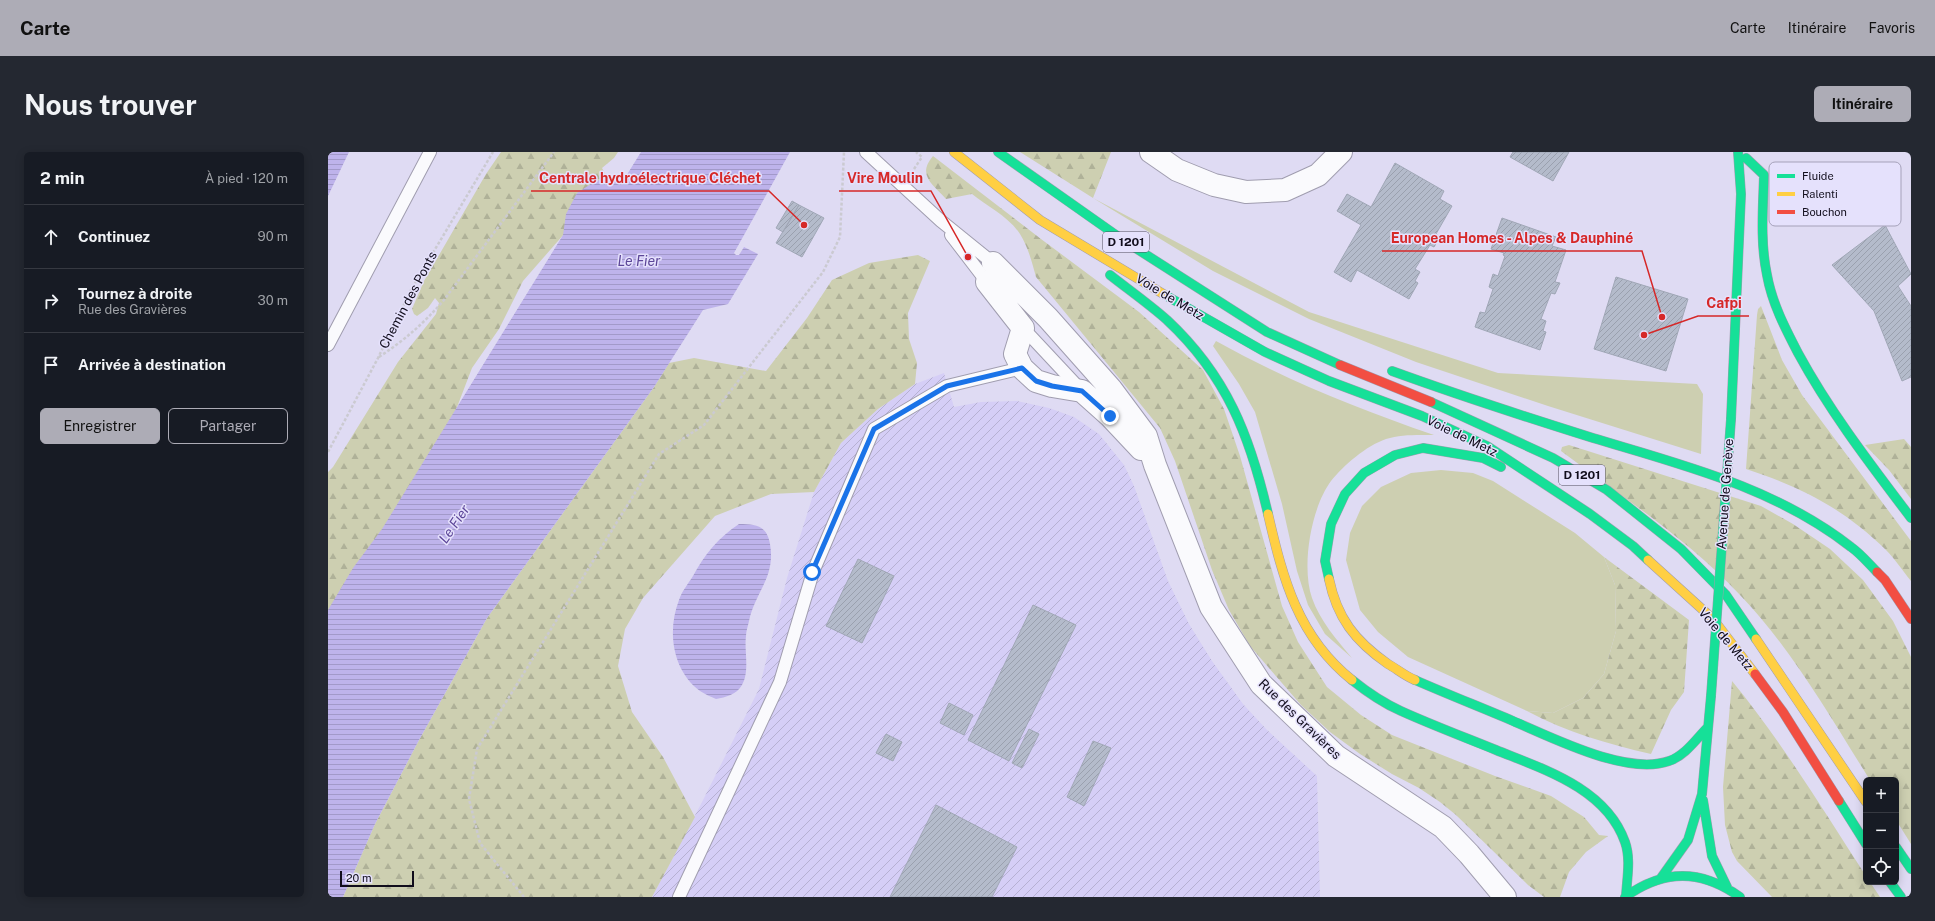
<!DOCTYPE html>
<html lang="fr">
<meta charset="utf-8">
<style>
:root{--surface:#171b24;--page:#242831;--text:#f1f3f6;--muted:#9ea1a6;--line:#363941;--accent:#adacb6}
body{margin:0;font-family:"Public Sans",sans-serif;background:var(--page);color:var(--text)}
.controls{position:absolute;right:12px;bottom:12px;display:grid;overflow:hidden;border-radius:6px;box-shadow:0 2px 10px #0003}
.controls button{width:36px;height:36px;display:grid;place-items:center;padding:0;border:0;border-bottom:1px solid var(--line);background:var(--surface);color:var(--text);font:20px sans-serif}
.scale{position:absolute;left:12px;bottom:10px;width:74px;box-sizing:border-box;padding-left:4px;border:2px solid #110d1c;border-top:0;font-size:11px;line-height:14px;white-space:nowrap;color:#110d1c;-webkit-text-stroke:3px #e5e1fc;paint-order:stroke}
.stop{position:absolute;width:12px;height:12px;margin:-9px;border:3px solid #1a73e8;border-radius:50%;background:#fff}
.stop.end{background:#1a73e8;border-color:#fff;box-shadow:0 1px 4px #0008}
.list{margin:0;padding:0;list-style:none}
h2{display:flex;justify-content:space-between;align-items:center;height:52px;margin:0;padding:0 16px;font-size:17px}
h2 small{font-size:13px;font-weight:400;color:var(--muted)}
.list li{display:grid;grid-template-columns:26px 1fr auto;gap:12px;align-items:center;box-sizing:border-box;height:64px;padding:0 16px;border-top:1px solid var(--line)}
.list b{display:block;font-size:15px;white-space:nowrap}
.list p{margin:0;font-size:13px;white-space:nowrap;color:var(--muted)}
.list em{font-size:13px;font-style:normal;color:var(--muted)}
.actions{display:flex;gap:8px;padding:12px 16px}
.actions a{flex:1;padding:9px 0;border:1px solid var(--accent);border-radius:6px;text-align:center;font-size:14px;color:var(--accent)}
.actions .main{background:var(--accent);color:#111}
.icon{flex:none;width:22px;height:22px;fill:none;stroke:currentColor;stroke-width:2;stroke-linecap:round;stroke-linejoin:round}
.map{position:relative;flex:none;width:1583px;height:745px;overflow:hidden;border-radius:6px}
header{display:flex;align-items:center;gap:24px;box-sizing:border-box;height:56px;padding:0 20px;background:var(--accent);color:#111}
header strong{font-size:19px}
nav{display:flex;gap:22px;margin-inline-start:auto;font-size:14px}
.intro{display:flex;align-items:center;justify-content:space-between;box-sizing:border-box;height:96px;padding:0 24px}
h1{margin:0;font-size:28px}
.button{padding:10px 18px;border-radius:6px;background:var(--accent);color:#111;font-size:14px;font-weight:700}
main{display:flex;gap:24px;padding:0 24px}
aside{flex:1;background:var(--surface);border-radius:6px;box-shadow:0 2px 10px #0003}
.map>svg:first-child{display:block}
.industrial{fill:url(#industrial-furrows)}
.green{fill:#cdcfb1}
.forest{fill:url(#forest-firs)}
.water{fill:url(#water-rules)}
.building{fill:url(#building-hatch);stroke:#a0a7b6}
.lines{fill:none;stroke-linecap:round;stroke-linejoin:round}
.lane-casing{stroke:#a09daf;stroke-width:14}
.street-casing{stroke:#a09daf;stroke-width:24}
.fast-casing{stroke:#a09daf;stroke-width:10}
.slow-casing{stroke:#a09daf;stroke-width:10}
.jam-casing{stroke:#a09daf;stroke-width:10}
.path{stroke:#cbcad1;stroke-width:2.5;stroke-dasharray:3 2;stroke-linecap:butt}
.lane{stroke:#fafafd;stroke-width:12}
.street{stroke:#fafafd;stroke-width:22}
.fast{stroke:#16e098;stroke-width:9}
.slow{stroke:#ffcf43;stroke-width:9}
.jam{stroke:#f24e42;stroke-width:9}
.fast-bridge-casing{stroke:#a09daf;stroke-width:10;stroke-linecap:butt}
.fast-bridge{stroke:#16e098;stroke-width:9}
.route{stroke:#1a73e8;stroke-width:5}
.labels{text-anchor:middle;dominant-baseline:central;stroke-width:3;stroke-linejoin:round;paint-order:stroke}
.shield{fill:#e5e1fc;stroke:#514d5f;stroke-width:1}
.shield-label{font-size:12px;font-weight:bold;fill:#110d1c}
.street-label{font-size:13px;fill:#110d1c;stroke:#e5e1fc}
.water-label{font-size:14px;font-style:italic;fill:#5c4698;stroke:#e5e1fc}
.key{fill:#e5e1fc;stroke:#a5a1b9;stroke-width:1}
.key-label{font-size:11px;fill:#110d1c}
.leader{fill:none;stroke:#d62828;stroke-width:1.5}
.callout-dot{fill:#d62828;stroke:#e5e1fc;stroke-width:1.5}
.callout-label{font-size:14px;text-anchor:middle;font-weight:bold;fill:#d62828;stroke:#e5e1fc;stroke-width:3;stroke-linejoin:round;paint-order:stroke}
</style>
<header>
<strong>Carte</strong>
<nav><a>Carte</a><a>Itinéraire</a><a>Favoris</a></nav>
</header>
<div class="intro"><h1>Nous trouver</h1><a class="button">Itinéraire</a></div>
<main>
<aside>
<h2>2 min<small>À pied · 120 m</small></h2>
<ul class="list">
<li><svg class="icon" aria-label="ahead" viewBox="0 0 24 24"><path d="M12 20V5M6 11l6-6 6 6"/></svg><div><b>Continuez</b></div><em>90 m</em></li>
<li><svg class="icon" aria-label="right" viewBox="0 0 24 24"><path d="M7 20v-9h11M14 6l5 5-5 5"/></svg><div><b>Tournez à droite</b><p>Rue des Gravières</p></div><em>30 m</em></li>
<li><svg class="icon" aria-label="arrive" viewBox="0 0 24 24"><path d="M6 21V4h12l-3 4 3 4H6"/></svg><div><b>Arrivée à destination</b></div></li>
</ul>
<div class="actions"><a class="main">Enregistrer</a><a>Partager</a></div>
</aside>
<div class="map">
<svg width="1583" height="745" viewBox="0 0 1583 745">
<defs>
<pattern id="industrial-furrows" width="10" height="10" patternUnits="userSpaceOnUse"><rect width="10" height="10" fill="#d5cef6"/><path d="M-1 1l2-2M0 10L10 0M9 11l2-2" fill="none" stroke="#b6b0d2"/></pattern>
<pattern id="forest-firs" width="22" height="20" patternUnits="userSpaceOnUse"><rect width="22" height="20" fill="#cdcfb1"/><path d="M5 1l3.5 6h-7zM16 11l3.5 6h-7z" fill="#afb198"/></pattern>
<pattern id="water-rules" width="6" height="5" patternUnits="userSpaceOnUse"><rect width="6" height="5" fill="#beb3eb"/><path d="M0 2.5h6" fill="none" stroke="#a299c9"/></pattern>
<pattern id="building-hatch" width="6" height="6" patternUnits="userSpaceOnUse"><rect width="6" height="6" fill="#b4bbcb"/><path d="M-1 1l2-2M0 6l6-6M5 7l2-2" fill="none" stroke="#9aa0ae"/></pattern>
</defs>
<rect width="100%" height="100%" fill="#dfdbf3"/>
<!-- industrial -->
<path class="industrial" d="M616,221L626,255L653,250L689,249L721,256L746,265L771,282L796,313L806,334L840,429L861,472L884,509L915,552L939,578L989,624L992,745H324L373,652L431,537L459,426L486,340L513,291L550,257L587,232Z"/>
<!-- green -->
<path class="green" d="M765,46L981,160L1170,221L1369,232L1375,242L1373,302L1220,254L1088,210L981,167L885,119Z
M888,189C958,228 1030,257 1106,283C1091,283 1073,282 1058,287C1038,294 1016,313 1003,329C983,356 973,414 984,446C992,469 1009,488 1024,506L997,482L980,453L969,419L954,352L927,260L911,232L885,194Z
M1113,318L1145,321L1165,329L1247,381L1276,405L1287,433L1288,479L1276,522L1255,546L1225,561L1199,559L1080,505L1050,480L1032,458L1018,408L1022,381L1034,354L1053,335L1083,321Z"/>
<!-- forest -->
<path class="forest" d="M173,0H290L286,6L274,16L278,23L279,33L195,129L171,177L144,216L121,276L0,468V320L5,315L70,210L108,162L111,151L107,146L100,156L89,164L86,162L84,157L96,129L158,22Z
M692,0H783L765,46Z
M605,4L713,87L811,160L875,218L896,257L912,304L954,454L970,490L999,535L1033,563L1064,583L1167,624L1223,644L1256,665L1271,683L1280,684L1258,700L1241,720L1232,745H1216L1200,733L1128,663L1112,650L1091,636L1064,622L1032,602L1002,580L973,553L922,494L901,458L884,418L847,309L832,276L708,125C704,110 700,95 692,82C681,65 659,54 644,42L618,47C604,32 589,23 605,4Z
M590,103L602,109L580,161L581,187L589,211L587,232L550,257L513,291L486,340L443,342L387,364L315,446L297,477L290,514L304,560L335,605L367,665L324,745H15L47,672L91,588L159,466L326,235L341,211L366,206L438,219L479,166L504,128L541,111Z
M1433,154L1454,208L1474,243L1583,389V429C1575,419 1567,407 1558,398C1516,357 1474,335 1418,317L1429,163L1430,157Z
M1576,287L1583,295V347L1561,318L1537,293Z
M1241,293L1433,354L1465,372L1502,397L1535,428L1565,469L1583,505V692L1568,668V628H1542C1502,565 1464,497 1412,443C1360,387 1294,345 1233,299L1234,295Z
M1276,405L1361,468L1356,540L1343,558L1323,602C1280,592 1238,580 1199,559L1225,561L1255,546L1276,522L1288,479L1287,433Z
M1404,529C1454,590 1495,658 1538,724V730H1542L1552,745H1444L1409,709L1404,700L1397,673L1395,635Z"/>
<!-- water -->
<path class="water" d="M0,0H21L0,44Z
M313,0H462L406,101L408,103H411L416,95L430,102L400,152L375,158L326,235L159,466L91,588L47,672L15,745H0V458L25,416L54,377L235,83L238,62L249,41L266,30L282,24L295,29Z
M411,372C427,372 439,373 442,392C448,425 427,440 421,469C420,474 418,479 418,484C416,499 422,519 414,533C408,543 398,545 388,547C383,545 377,542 372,539C344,518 339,479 351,448C354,439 360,432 365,424C377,402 390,386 411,372Z"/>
<!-- building -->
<path class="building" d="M1185,0H1241L1225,29L1182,5Z
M1067,11L1116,39L1112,47L1124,54L1108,82L1112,85L1106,95L1102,93L1087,117L1092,120L1087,129L1090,131L1081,147L1029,118L1023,130L1006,120L1033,73L1009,59L1019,42L1043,55Z
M464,49L471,53L455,80L448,76Z
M471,53L496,66L474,105L448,91Z
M1174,66L1228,85L1224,94L1238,98L1227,130L1232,131L1227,142L1223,141L1213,167L1218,169L1215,179L1218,180L1212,198L1147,175L1152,160L1157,161L1165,137L1161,135L1165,122L1170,124L1177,104L1175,103L1176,101L1163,97Z
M1557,73L1583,122L1570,134L1583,154V225L1574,229L1546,159L1504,113Z
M1288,125L1360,147L1338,219L1266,197Z
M530,407L566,424L534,491L498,474Z
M705,453L748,473L681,609L640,588Z
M621,551L645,563L636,583L612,571Z
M701,577L711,582L694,616L684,611Z
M558,582L574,590L565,609L548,601Z
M765,589L783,596L756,654L739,645Z
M608,653L689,695L664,745H562Z"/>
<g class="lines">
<!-- lane casing -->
<g class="lane-casing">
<path id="lane" d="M538,0L613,69L665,111
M623,83L659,130
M695,176L753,238
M0,193L102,0
M351,745L452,530L485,420L546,277L619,234L694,216"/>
</g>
<!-- street casing -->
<g class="street-casing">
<path id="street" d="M823,0L849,18L886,33L918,40L957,38L990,23L1013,0
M665,111L720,166L783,237L818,284L827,313L883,455L933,532L1008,604L1115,675L1141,702L1177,745
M659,130L695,176
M695,176L687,202L694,216L708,229L724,234L754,239L782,264L813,297"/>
</g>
<!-- fast casing -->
<g class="fast-casing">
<path id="fast" d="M670,0L795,88L939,180L1012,213
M1418,6L1436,23C1435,56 1432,90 1439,123C1444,151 1457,176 1470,201C1502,260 1543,313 1583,366
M782,123C801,138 821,152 839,168C899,224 922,284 940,362
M837,143L937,200L1001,229L1094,264L1159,294L1262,362L1305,394L1320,408
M1064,219C1130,243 1198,265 1265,286C1355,313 1448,336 1523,395C1533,402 1541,412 1549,420
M1103,250L1225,306L1279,338L1353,397L1398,443L1428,487
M1403,267L1413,42L1410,0
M1001,427L997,409L1003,372L1017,342L1036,321L1067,303L1095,296L1155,306L1173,315
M1024,528C1039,540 1055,551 1073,559C1104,573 1136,585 1168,598C1215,617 1278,636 1297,690C1303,707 1299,726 1298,744
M1087,528C1119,542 1152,555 1185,569C1225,586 1299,624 1341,609C1357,604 1369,586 1380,575
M1375,648L1384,704L1399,735
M1511,649L1538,692
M1568,695L1583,717
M1333,726L1360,688L1374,642L1383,544
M1562,730L1573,745
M1297,745C1336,717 1373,717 1412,745"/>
</g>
<!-- slow casing -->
<g class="slow-casing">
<path id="slow" d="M626,0L712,68L837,143
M940,362C955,427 970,485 1024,528
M1320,408L1385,467L1427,522
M1001,427C1009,466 1027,489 1060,512C1069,517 1077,524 1087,528
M1428,487L1538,650"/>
</g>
<!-- jam casing -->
<g class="jam-casing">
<path id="jam" d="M1012,213L1103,250
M1549,420L1557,428L1583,467
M1427,522L1455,560L1511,649"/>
</g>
<!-- path -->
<path class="path" d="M586,17L594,5L588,0
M51,205C78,187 95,172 116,148L226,0
M0,300L50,206L84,136L165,0
M196,745L152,691L141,647L149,597L331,302L376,273L495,120L512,85L516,0"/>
<!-- lane -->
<use href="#lane" class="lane"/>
<!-- street -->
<use href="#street" class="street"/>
<!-- fast -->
<use href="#fast" class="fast"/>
<!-- slow -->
<use href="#slow" class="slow"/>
<!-- jam -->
<use href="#jam" class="jam"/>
<!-- fast-bridge casing -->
<g class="fast-bridge-casing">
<path id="fast-bridge" d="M1383,544L1403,267"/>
</g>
<!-- fast-bridge -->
<use href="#fast-bridge" class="fast-bridge"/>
</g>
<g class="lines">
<!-- route -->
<path class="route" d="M484,420L546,277L619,234L694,216L708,229L724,234L754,239L782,264"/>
</g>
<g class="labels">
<!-- shield labels -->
<g class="shield">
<rect x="775" y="80" width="46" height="20" rx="3"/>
<rect x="1231" y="313" width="46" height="20" rx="3"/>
</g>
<g class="shield-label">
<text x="798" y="90">D 1201</text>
<text x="1254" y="323">D 1201</text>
</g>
<!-- street labels -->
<g class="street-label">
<text transform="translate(842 145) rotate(31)">Voie de Metz</text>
<text transform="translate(80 148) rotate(-62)">Chemin des Ponts</text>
<text transform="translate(1134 284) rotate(26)">Voie de Metz</text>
<text transform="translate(1397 342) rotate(-86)">Avenue de Genève</text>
<text transform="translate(1398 487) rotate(50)">Voie de Metz</text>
<text transform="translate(972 567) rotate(44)">Rue des Gravières</text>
</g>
<!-- water labels -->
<g class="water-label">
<text x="311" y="109">Le Fier</text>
<text transform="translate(126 372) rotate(-56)">Le Fier</text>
</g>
</g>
<!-- legend -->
<rect x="1441" y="10" width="132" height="64" rx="6" class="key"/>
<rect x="1449" y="22" width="18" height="4" fill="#16e098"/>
<rect x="1449" y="40" width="18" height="4" fill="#ffcf43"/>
<rect x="1449" y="58" width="18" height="4" fill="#f24e42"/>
<g class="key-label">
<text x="1474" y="28">Fluide</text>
<text x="1474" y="46">Ralenti</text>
<text x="1474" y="64">Bouchon</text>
</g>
<!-- callouts -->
<path class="leader" d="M640 105L603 39H511M476 73L441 39H203M1334 165L1314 99H1054M1316 183L1370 164H1421"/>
<g class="callout-dot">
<circle cx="640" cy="105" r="4"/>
<circle cx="476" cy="73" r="4"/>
<circle cx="1334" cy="165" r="4"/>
<circle cx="1316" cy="183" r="4"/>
</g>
<g class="callout-label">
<text x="557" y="31">Vire Moulin</text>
<text x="322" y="31">Centrale hydroélectrique Cléchet</text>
<text x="1184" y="91">European Homes - Alpes &amp; Dauphiné</text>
<text x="1396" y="156">Cafpi</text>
</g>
</svg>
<div class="controls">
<button>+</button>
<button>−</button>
<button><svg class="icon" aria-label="locate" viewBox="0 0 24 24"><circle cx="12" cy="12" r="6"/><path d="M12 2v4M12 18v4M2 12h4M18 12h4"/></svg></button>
</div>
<div class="scale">20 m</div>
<div class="stop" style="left:484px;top:420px"></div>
<div class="stop end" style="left:782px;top:264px"></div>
</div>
</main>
